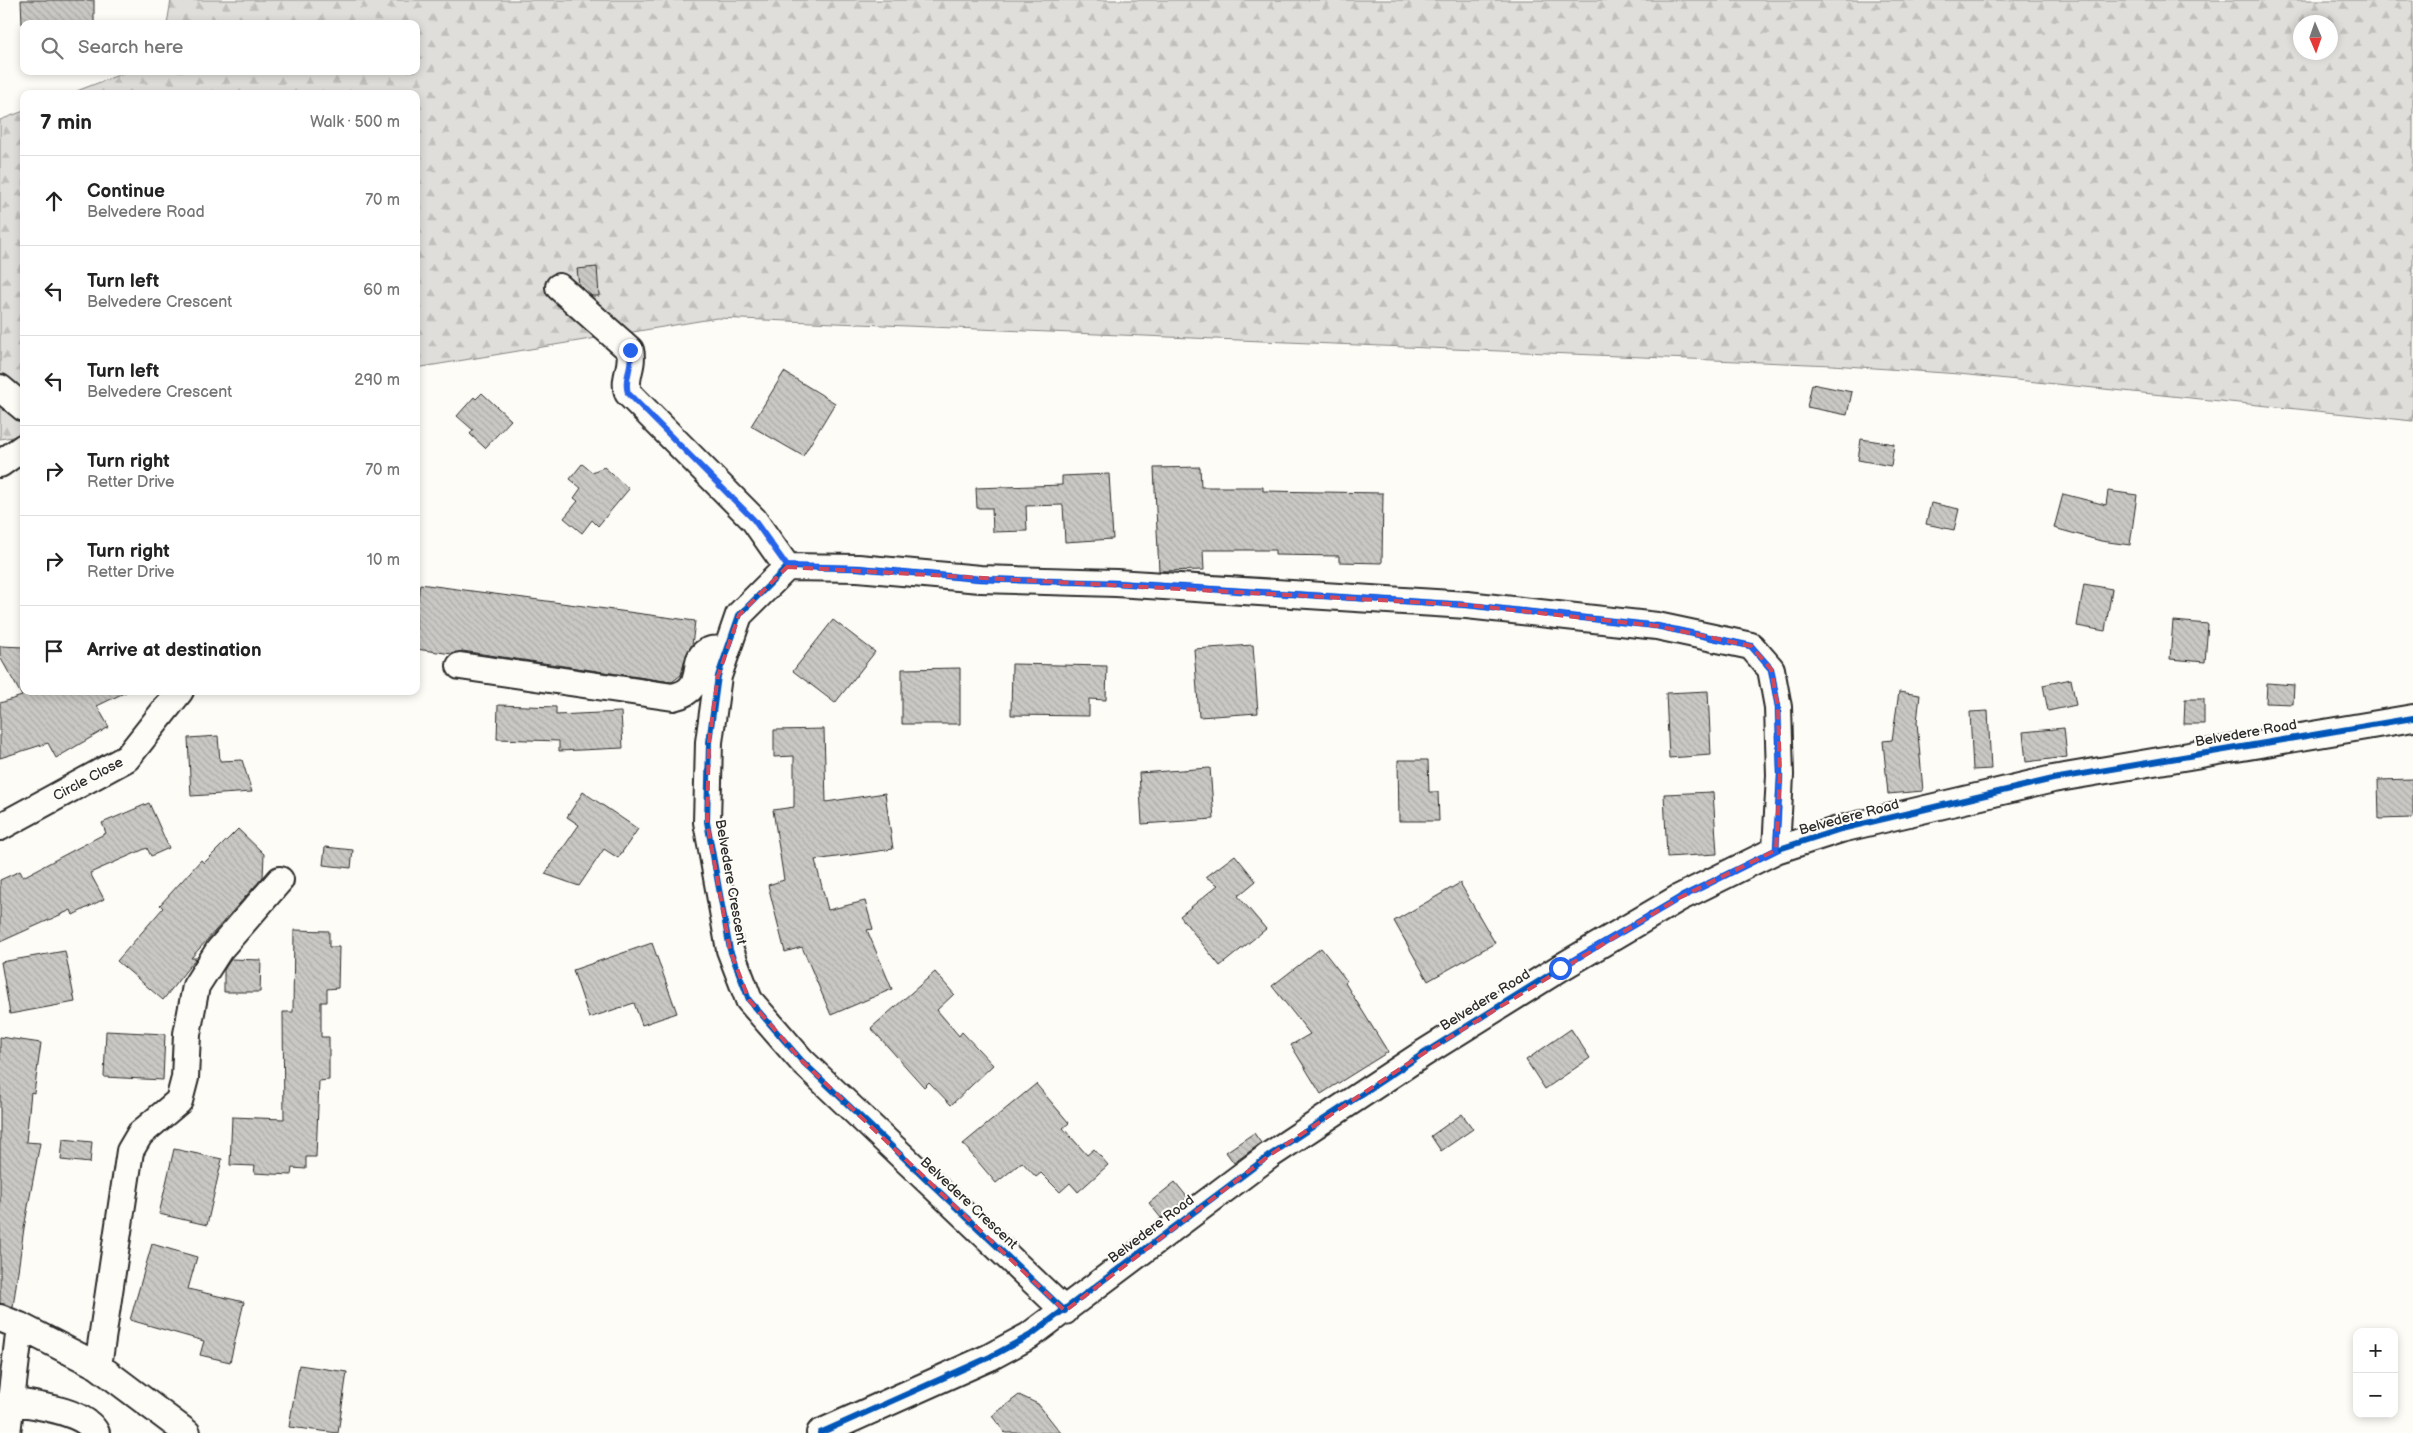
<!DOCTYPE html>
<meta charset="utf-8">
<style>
:root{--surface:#fff;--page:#f6f6f6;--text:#222;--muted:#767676;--line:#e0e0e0}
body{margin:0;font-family:"Balsamiq Sans",sans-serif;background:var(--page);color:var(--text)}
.controls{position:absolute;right:15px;bottom:15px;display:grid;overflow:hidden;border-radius:10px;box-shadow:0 2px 8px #0003}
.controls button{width:45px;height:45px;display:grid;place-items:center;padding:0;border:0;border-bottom:1px solid var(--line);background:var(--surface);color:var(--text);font:25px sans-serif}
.compass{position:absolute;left:2293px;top:15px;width:45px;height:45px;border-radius:50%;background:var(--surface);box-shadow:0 2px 8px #0003;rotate:178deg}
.stop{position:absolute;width:15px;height:15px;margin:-11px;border:4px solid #2563eb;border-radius:50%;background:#fff}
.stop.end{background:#2563eb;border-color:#fff;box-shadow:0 1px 5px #0008}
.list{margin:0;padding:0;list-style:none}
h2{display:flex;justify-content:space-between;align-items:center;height:65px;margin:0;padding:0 20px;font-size:21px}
h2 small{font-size:16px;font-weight:400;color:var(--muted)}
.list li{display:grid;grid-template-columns:32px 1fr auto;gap:15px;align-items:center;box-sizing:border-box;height:90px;padding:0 20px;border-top:1px solid var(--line)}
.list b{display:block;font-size:19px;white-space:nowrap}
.list p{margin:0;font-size:16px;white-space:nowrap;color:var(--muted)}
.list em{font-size:16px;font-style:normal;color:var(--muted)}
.icon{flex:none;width:28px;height:28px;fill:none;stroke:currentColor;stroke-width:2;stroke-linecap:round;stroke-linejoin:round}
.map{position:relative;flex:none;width:2413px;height:1433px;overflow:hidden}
.search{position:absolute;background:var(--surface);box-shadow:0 2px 8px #0003;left:20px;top:20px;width:400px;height:55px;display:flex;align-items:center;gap:12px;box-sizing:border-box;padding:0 18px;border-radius:10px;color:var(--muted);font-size:19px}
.panel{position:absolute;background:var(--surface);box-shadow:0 2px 8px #0003;left:20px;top:90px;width:400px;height:605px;border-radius:10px}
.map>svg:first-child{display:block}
.forest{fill:url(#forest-firs);stroke:#858482;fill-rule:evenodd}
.building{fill:url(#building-back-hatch);stroke:#2b2b2b}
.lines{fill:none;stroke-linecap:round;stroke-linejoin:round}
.minor-casing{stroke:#2b2b2b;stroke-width:30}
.minor{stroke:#fdfcf7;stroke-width:26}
.cycleway-casing{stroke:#fdfcf7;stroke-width:9}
.cycleway{stroke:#0057b8;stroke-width:6}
.route{stroke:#2563eb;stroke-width:6}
.marked{fill:none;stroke:#d1495b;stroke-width:4;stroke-dasharray:10 6;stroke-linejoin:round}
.labels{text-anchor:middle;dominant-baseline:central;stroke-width:4.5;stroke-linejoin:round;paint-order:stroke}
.street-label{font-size:14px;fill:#2b2b2b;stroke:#fdfcf7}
</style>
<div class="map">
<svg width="2413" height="1433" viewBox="0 0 2413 1433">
<defs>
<pattern id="forest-firs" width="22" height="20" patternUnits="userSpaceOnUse" patternTransform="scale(1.25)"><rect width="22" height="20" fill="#dfdeda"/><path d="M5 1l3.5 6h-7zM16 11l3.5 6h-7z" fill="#c0bfbb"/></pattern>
<pattern id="building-back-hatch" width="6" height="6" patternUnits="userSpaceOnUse" patternTransform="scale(1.25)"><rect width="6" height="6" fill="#c9c8c4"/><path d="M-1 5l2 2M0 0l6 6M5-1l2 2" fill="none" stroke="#adaca9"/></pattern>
</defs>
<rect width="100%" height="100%" fill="#fdfcf7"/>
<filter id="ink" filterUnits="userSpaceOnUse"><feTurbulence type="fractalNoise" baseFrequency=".02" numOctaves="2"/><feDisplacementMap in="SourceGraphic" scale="10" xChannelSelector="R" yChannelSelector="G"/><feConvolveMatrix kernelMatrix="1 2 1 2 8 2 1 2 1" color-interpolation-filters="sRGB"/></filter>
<g filter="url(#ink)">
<!-- forest -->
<path class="forest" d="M171,0H2413V421L1959,374L1832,365L717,318L416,368V94H69L129,71H416V24H167ZM2300,22H2330V52H2300Z
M24,111V435L0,439V120Z"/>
<!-- building -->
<path class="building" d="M21,0H94V24H22Z
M597,267L599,296H592L579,285L577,269Z
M784,372L835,403L803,456L751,426Z
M1812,384L1852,392L1847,415L1807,407Z
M482,393L511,420L485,448L470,434L473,430L457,416L474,397L476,399Z
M1861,439L1894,444L1891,466L1858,460Z
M582,464L592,472L604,467L629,489L598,526L592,520L582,533L564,518L578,501L574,498L581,488L570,479Z
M1200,467L1201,487H1263V491L1383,493L1382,563L1339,562V556L1275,555V550H1203L1204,570L1159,571L1154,468Z
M1109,474L1113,539L1065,542L1063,505L1026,506L1027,531L993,532L992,508H977L976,488L1062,485V476Z
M2108,491L2137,495L2130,545L2101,541L2054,528L2063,494L2106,505Z
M1931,503L1959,509L1954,530L1926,524Z
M420,584L695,621L692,645L686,655L681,675L672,682L462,651L452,654L416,649V613Z
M2084,584L2112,589L2105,631L2077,626Z
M833,620L875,652L835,703L793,671Z
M2173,621L2208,624L2205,662L2170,659Z
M1253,645L1258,713L1199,717L1194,649Z
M0,646L24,647V691H128L97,706L109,727L56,758L48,743L0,758V703L22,696L0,657Z
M1012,664L1107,666L1106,700L1089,699V716L1011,715Z
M960,668V724H902V669Z
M2071,679L2076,705L2048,711L2043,685Z
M2267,683L2294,685L2293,704L2266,703Z
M1708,691L1711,755L1669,758L1666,693Z
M1899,692L1920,695L1917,722L1923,791L1888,794L1883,741L1892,740Z
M2185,699H2204V724H2184Z
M498,705L556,707V715L621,712L623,748L559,751V741L497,739Z
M1988,711L1991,769L1973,770L1970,712Z
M2064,728L2067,757L2026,762L2023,732Z
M824,729L826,802L885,793L893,849L815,860L828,910L865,901L873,929L867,930L892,989L831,1015L802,947L785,952L768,885L784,880L773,810L794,807V756L774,757V730Z
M218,736L220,761L242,760L252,792L191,796L188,738Z
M1398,760H1428L1429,792H1438L1439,821H1399Z
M1210,768L1214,819L1142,824L1139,773Z
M2413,779V818L2379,819L2378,780Z
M583,792L638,829L618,858L604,849L579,886L545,874L579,825L567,817Z
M1713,792L1717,854L1667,857L1664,794Z
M149,803L169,848L151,856L147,848L90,873L104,899L73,915L71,910L0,942V880L20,871L23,877L106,833L102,823Z
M238,829L264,854L263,877L191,958H196L163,1000L117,961L163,908L160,905L201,860L204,863Z
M325,847L353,850L351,868L323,865Z
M1235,855L1256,881L1238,896L1266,929L1220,966L1180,916L1218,885L1206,877Z
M1460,883L1495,943L1428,981L1394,921Z
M294,930L329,931V947H339L338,988L327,989V1002H321V1037H329V1080L319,1081L316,1157H306V1169L292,1168L291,1175L254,1173L255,1166L230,1165L232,1117L284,1119L283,1012H293Z
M652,943L677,1013L642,1025L634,1003L589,1018L573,970Z
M1321,948L1347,981L1345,983L1388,1052L1321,1094L1291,1045L1310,1034L1272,986Z
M65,951L75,1002L10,1014L1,962Z
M231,959L261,960L260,992H224V970Z
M935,972L954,994L937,1010L959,1036L962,1032L993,1065L951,1105L929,1082L924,1087L871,1028Z
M1571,1029L1590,1058L1545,1089L1526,1060Z
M106,1031L165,1034L163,1080L104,1077Z
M0,1037L41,1043L34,1093L31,1092L26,1142L40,1143L24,1228L13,1307L0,1303Z
M1036,1084L1069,1123L1063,1128L1087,1155L1094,1149L1108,1165L1078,1192L1070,1183L1060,1192L1041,1173L1036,1177L1022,1162L996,1183L963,1144Z
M1462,1114L1473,1129L1441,1151L1431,1136Z
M1254,1133L1261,1143L1234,1163L1226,1152Z
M63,1139L92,1142L90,1163L61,1160Z
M174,1149L222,1159L207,1225L159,1214Z
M1175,1182L1188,1198L1161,1218L1149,1203Z
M152,1244L197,1257L188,1289L244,1302L230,1362L200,1355L204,1341L130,1320Z
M299,1365L347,1372L338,1433L289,1427Z
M1019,1395L1038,1404L1061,1433H1005L992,1416Z"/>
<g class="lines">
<!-- minor casing -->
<g class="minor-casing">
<path id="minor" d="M559,287L630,350C634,366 623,378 628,393L754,520L787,567
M0,388L24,408
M0,464L24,447
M460,666L673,697C711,689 687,656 711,650C716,649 722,650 727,650
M0,827L127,758L180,691
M1065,1311L802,1061L749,1000L730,950L707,822L709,742L718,676L739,615L787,567L858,568L980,579L1116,583L1467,605L1657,626L1751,646L1771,669L1778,707L1780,775L1776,850
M0,1318L20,1326L98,1366L187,1433
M98,1366L130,1151L140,1134L179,1101L185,1078L187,1034L196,986L219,950L280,880
M10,1401C33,1405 85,1410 96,1433
M7,1433L20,1326
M820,1433L990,1357L1029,1336L1270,1155L1424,1053L1560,968L1679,898L1776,850L1841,829L2053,779L2413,718"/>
</g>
<!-- minor -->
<use href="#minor" class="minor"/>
<!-- cycleway casing -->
<g class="cycleway-casing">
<path id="cycleway" d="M1065,1311L802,1061L749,1000L730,950L707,822L709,742L718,676L739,615L787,567L858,568L980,579L1116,583L1467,605L1657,626L1751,646L1771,669L1778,707L1780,775L1776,850
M820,1433L990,1357L1029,1336L1270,1155L1424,1053L1560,968L1679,898L1776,850L1841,829L2053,779L2413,718"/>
</g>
<!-- cycleway -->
<use href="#cycleway" class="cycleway"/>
</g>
</g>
<g class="lines" filter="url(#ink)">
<!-- route -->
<path class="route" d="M630,350C634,366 623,378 628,393L754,520L787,566L858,568L980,579L1116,583L1467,605L1657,626L1751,646L1771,669L1778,707L1780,774L1776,850L1680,898L1560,968"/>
</g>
<!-- marked area -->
<path class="marked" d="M787,567L1467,605L1657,626L1751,646L1771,669L1778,707L1780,775L1776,850L1679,898L1424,1053L1270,1155L1065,1311L802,1061L749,1000L730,950L707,822L709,742L718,676L739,615Z"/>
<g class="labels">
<!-- street labels -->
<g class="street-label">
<text transform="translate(2246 733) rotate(-10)">Belvedere Road</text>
<text transform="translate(88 779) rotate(-28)">Circle Close</text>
<text transform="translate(1849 817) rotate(-15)">Belvedere Road</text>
<text transform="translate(731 882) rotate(80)">Belvedere Crescent</text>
<text transform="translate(1485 1000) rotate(-32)">Belvedere Road</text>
<text transform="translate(969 1203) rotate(43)">Belvedere Crescent</text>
<text transform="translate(1151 1229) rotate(-37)">Belvedere Road</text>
</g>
</g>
</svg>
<div class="controls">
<button>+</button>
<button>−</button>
</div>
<svg class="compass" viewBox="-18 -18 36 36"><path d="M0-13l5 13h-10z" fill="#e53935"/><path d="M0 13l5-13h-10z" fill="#767676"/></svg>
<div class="stop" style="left:1560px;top:968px"></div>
<div class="stop end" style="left:630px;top:350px"></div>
<div class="search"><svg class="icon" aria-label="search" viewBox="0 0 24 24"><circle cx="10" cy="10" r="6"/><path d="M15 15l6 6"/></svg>Search here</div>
<section class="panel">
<h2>7 min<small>Walk · 500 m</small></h2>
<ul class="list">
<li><svg class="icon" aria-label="ahead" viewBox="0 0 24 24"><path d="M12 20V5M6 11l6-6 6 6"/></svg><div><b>Continue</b><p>Belvedere Road</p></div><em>70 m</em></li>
<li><svg class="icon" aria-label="left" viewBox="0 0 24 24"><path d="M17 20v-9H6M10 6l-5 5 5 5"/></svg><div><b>Turn left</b><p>Belvedere Crescent</p></div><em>60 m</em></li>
<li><svg class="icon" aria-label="left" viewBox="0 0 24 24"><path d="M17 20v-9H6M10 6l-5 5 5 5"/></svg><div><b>Turn left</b><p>Belvedere Crescent</p></div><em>290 m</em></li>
<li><svg class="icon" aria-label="right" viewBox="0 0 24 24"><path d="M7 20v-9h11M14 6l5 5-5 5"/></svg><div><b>Turn right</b><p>Retter Drive</p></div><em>70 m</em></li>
<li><svg class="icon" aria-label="right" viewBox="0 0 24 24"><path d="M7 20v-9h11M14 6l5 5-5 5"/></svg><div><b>Turn right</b><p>Retter Drive</p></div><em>10 m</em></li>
<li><svg class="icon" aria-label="arrive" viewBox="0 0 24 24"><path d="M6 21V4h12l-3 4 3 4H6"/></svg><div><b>Arrive at destination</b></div></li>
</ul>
</section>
</div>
